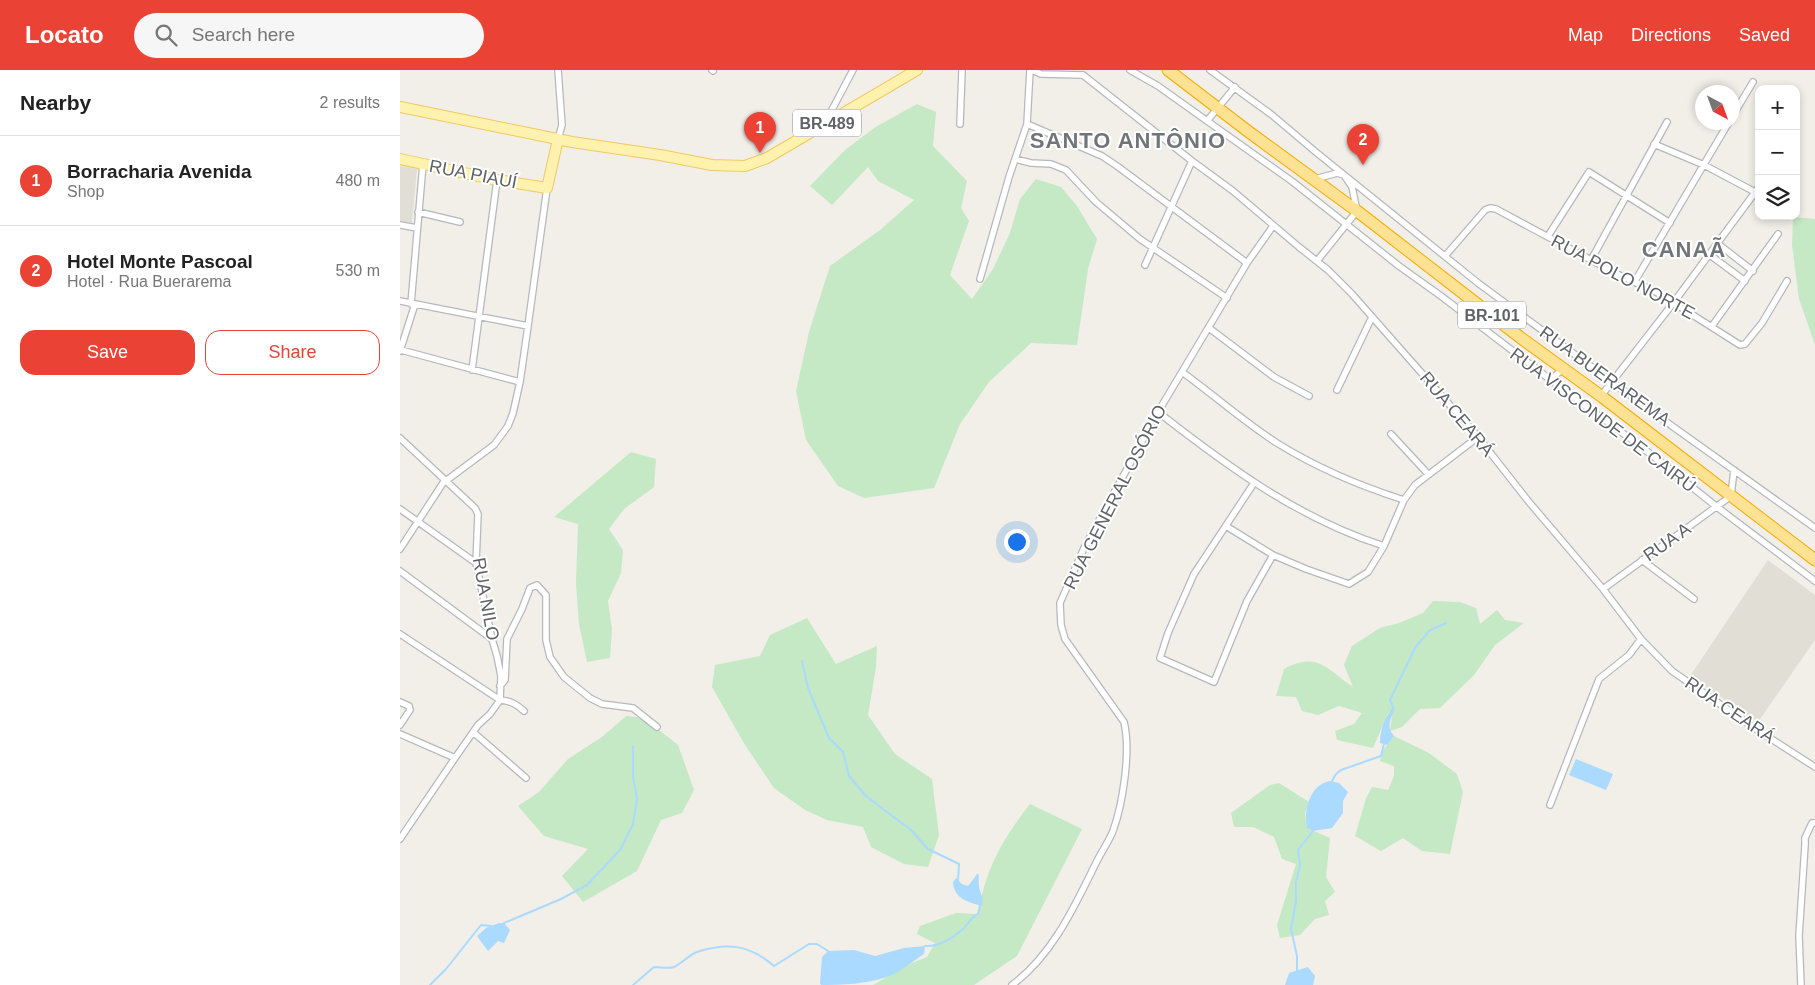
<!DOCTYPE html>
<meta charset="utf-8">
<style>
:root{--surface:#fff;--page:#f6f6f6;--text:#222;--muted:#767676;--line:#e0e0e0;--accent:#ea4335}
body{margin:0;font-family:Arial,sans-serif;background:var(--page);color:var(--text)}
.controls{position:absolute;right:15px;top:15px;display:grid;overflow:hidden;border-radius:10px;box-shadow:0 2px 8px #0003}
.controls button{width:45px;height:45px;display:grid;place-items:center;padding:0;border:0;border-bottom:1px solid var(--line);background:var(--surface);color:var(--text);font:25px sans-serif}
.compass{position:absolute;left:1295px;top:15px;width:45px;height:45px;border-radius:50%;background:var(--surface);box-shadow:0 2px 8px #0003;rotate:139deg}
.you{position:absolute;left:616px;top:471px;width:18px;height:18px;margin:-12px;border:4px solid #fff;border-radius:50%;background:#1a73e8;box-shadow:0 0 0 8px #1a73e833}
.badge{display:grid;place-items:center;width:32px;height:32px;border-radius:50%;background:var(--accent);color:#fff;font-size:16px;font-weight:700}
.pin{position:absolute;translate:-50% -41px;filter:drop-shadow(0 1px 2px #0008)}
.pin::after{content:'';position:absolute;top:26px;width:18px;height:15px;background:inherit;clip-path:polygon(0 0,100% 0,50% 100%)}
.list{margin:0;padding:0;list-style:none}
h2{display:flex;justify-content:space-between;align-items:center;height:65px;margin:0;padding:0 20px;font-size:21px}
h2 small{font-size:16px;font-weight:400;color:var(--muted)}
.list li{display:grid;grid-template-columns:32px 1fr auto;gap:15px;align-items:center;box-sizing:border-box;height:90px;padding:0 20px;border-top:1px solid var(--line)}
.list b{display:block;font-size:19px;white-space:nowrap}
.list p{margin:0;font-size:16px;white-space:nowrap;color:var(--muted)}
.list em{font-size:16px;font-style:normal;color:var(--muted)}
.actions{display:flex;gap:10px;padding:15px 20px}
.actions a{flex:1;padding:11px 0;border:1px solid var(--accent);border-radius:15px;text-align:center;font-size:18px;color:var(--accent)}
.actions .main{background:var(--accent);color:#fff}
.icon{flex:none;width:28px;height:28px;fill:none;stroke:currentColor;stroke-width:2;stroke-linecap:round;stroke-linejoin:round}
.map{position:relative;flex:none;width:1415px;height:915px;overflow:hidden}
header{display:flex;align-items:center;gap:30px;box-sizing:border-box;height:70px;padding:0 25px;background:var(--accent);color:#fff}
header strong{font-size:24px}
nav{display:flex;gap:28px;margin-inline-start:auto;font-size:18px}
.search{width:350px;height:45px;background:var(--page);display:flex;align-items:center;gap:12px;box-sizing:border-box;padding:0 18px;border-radius:28px;color:var(--muted);font-size:19px}
main{display:flex}
aside{flex:1;background:var(--surface)}
.map>svg:first-child{display:block}
.education{fill:#e1ded6}
.green{fill:#c5e8c5}
.water{fill:#aadaff}
.lines{fill:none;stroke-linecap:round;stroke-linejoin:round}
.stream{stroke:#aadaff;stroke-width:2}
.street-casing{stroke:#b5b8bc;stroke-width:8}
.primary-casing{stroke:#f2c960;stroke-width:12}
.highway-casing{stroke:#f9ab00;stroke-width:13}
.street{stroke:#fff;stroke-width:5.5}
.primary{stroke:#fff2af;stroke-width:10}
.highway{stroke:#fde293;stroke-width:11}
.labels{text-anchor:middle;dominant-baseline:central;stroke-width:4;stroke-linejoin:round;paint-order:stroke}
.shield{fill:#fff;stroke:#8f9295;stroke-width:1}
.shield-label{font-size:16px;font-weight:bold;fill:#5f6368}
.street-label{font-size:18px;fill:#5f6368;stroke:#fff}
.district-label{font-size:22px;font-weight:bold;letter-spacing:1px;fill:#70757a;stroke:#fff}
</style>
<header>
<strong>Locato</strong>
<div class="search"><svg class="icon" aria-label="search" viewBox="0 0 24 24"><circle cx="10" cy="10" r="6"/><path d="M15 15l6 6"/></svg>Search here</div>
<nav><a>Map</a><a>Directions</a><a>Saved</a></nav>
</header>
<main>
<aside>
<h2>Nearby<small>2 results</small></h2>
<ul class="list">
<li><span class="badge">1</span><div><b>Borracharia Avenida</b><p>Shop</p></div><em>480 m</em></li>
<li><span class="badge">2</span><div><b>Hotel Monte Pascoal</b><p>Hotel · Rua Buerarema</p></div><em>530 m</em></li>
</ul>
<div class="actions"><a class="main">Save</a><a>Share</a></div>
</aside>
<div class="map">
<svg width="1415" height="915" viewBox="0 0 1415 915">
<rect width="100%" height="100%" fill="#f1efe8"/>
<!-- education -->
<path class="education" d="M0,96L17,99L12,153L0,151Z
M1368,490L1415,525V570L1358,652L1290,606Z"/>
<!-- green -->
<path class="green" d="M517,34L536,42L533,76L567,111L561,138L569,151L550,205L572,229L593,199L610,163L620,129L636,109L661,117L677,136L697,169L688,199L677,275L631,273L589,312L560,354L534,418L464,428L438,416L406,370L396,321L409,262L430,196L480,160L514,130L478,111L468,97L432,135L410,116L445,80L474,58Z
M1393,147L1415,149V275L1399,229L1392,175Z
M231,382L256,389L254,417L224,439L209,459L223,480L221,503L208,531L212,559L210,588L187,592L179,554L176,513L178,454L154,447Z
M1033,531L1060,532L1076,538L1080,554L1097,540L1105,550L1124,553L1095,575L1074,605L1040,638L1020,639L1002,657L990,661L993,638L988,643L973,678L937,670L935,661L954,654L962,643L939,636L918,645L902,641L896,627L876,626L884,599C918,581 926,599 953,617L944,595L952,576L980,558L999,553L1023,543Z
M407,548L436,594L477,576L476,597L468,645L495,684L532,709L539,765L528,797L504,794L471,777L463,757L427,750L405,740L374,718L345,675L312,617L315,595L360,586L370,565Z
M226,646L244,648L278,675L294,720L282,743L261,750L237,801L183,832L162,806L188,779L144,766L118,736L139,722L168,689L202,667Z
M994,666L1029,683L1057,704L1063,722L1050,784L1022,781L1003,768L981,781L955,766L966,728L972,717L988,720L994,706V696L980,691L983,680Z
M879,713L909,732L905,743L907,758L930,768L926,807L935,822L925,831L929,845L915,849L900,865L880,868L877,855L896,794L882,789L874,767L853,757H834L831,743L870,715Z
M630,734L682,759L617,886L574,915H473L512,893L527,887L535,873L517,864L520,856L556,843L578,844C586,798 602,770 630,734Z"/>
<!-- water -->
<path class="water" d="M993,637L995,639C990,649 986,657 994,666L987,675L980,673C980,659 985,647 993,637Z
M1176,689L1213,704L1206,720L1169,705Z
M930,711L939,713L948,722L943,731V743L932,758L913,761L907,758C903,741 910,714 930,711Z
M578,803C580,808 578,810 579,816C580,825 584,824 582,836C568,832 554,829 553,812L556,808L562,814L568,816Z
M99,853H104L110,860L104,873L98,871L88,881L77,866L86,858Z
M525,876L524,884C512,892 500,902 487,907C466,914 443,915 421,915L420,913L422,887L428,881L454,880L475,886L504,878Z
M908,897L915,906L913,915H885L889,903Z"/>
<g class="lines">
<!-- stream -->
<path class="stream" d="M402,591L408,618L429,668L443,682L449,706L466,726L511,760L528,779L559,794L558,810
M993,637L990,630L1015,578L1029,561L1046,553
M932,711L936,704L941,700L981,686L984,674
M104,853L161,829L187,815L220,780L233,754L237,729L233,707V676
M525,876C540,877 553,868 564,858C569,852 572,847 578,844L580,835
M897,902V886L891,859L896,831V812L900,795L898,780L913,761
M30,915L46,899L81,855L91,856
M233,915L254,897C260,897 269,899 274,897C282,893 289,885 297,882C328,872 350,875 374,896L409,874H417L428,881"/>
<!-- street casing -->
<g class="street-casing">
<path id="street" d="M312,0L313,1
M632,0L641,4L683,5
M730,0L758,16L893,112L999,196L1041,226L1177,330L1239,375L1317,437L1415,511
M810,0L872,45L917,83L1078,213L1272,356L1415,458
M683,5L792,91L833,121L899,177L928,200L952,224L1078,367L1129,432L1203,519L1241,569L1272,601L1359,661L1415,697
M1332,47L1353,12
M426,51L453,0
M807,51L835,17
M560,54L562,0
M627,54L702,86L717,96L847,193
M158,69L162,55L158,0
M1254,74L1304,95L1355,122
M615,89L631,93L651,94L666,100L696,132L740,169L827,228
M915,109L937,103L944,105L952,117L957,141L917,191
M18,142L60,152
M0,155L17,158
M1148,166L1189,102L1270,153
M1318,174L1353,201
M1310,185L1345,211
M1045,186L1085,140L1090,138L1096,139L1219,205L1258,223L1340,275L1345,274L1362,253L1387,211
M1191,190L1267,52
M745,195L792,91
M580,209L609,107L627,54L630,0
M1235,211L1329,52
M0,231L128,256
M11,234L23,94
M1312,256L1378,164
M809,258L874,307L909,326
M1,280L120,312
M0,281L15,234
M72,300L97,110
M782,302C814,325 844,352 877,373C917,398 960,416 1004,430
M1150,310L1163,299
M937,320L972,247
M1201,326L1274,232L1359,117
M758,342C827,396 899,449 984,476
M991,364L1028,404
M0,368L75,438L78,444L76,493L92,569L97,586L101,606L100,630L90,644L78,655L55,688
M854,413L794,504L768,563L760,588L814,612L847,531L873,485
M0,439L76,493
M826,456L873,485L906,499L949,514L968,502L984,476L1004,430L1015,415L1078,367
M0,479L43,413L94,375L108,356L113,343L120,312L128,256L147,118
M1242,490L1294,529
M0,501L92,569
M1203,519L1331,426L1334,400
M0,564L100,630C111,631 116,634 124,641
M100,616L105,610L107,569L122,539L130,518L137,515L146,525V570L150,587L164,607L190,628L202,634L233,638L257,657
M0,632L9,636L10,640L0,655
M73,662L126,708
M0,664L55,688L0,769
M1150,735L1199,609L1229,585L1241,569
M612,915C653,885 675,835 697,791C702,781 709,771 713,761C723,733 731,681 724,652L665,569L661,555L660,533L684,478L758,342L847,193L873,156
M1401,915L1399,866L1405,775V768L1412,753H1415"/>
</g>
<!-- primary casing -->
<g class="primary-casing">
<path id="primary" d="M0,37L172,72L260,85L312,95L345,96L367,88L517,0
M0,89L97,110L147,118L158,69"/>
</g>
<!-- highway casing -->
<g class="highway-casing">
<path id="highway" d="M768,0L849,62L957,141L1121,268L1201,326L1415,490"/>
</g>
<!-- street -->
<use href="#street" class="street"/>
<!-- primary -->
<use href="#primary" class="primary"/>
<!-- highway -->
<use href="#highway" class="highway"/>
</g>
<g class="labels">
<!-- shield labels -->
<g class="shield">
<rect x="393" y="39.5" width="68" height="27" rx="4"/>
<rect x="1058" y="231.5" width="68" height="27" rx="4"/>
</g>
<g class="shield-label">
<text x="427" y="53">BR-489</text>
<text x="1092" y="245">BR-101</text>
</g>
<!-- street labels -->
<g class="street-label">
<text transform="translate(73 104) rotate(11)">RUA PIAUÍ</text>
<text transform="translate(1223 207) rotate(28)">RUA POLO NORTE</text>
<text transform="translate(1205 306) rotate(36)">RUA BUERAREMA</text>
<text transform="translate(1057 344) rotate(50)">RUA CEARÁ</text>
<text transform="translate(1203 350) rotate(37)">RUA VISCONDE DE CAIRÚ</text>
<text transform="translate(715 427) rotate(-63)">RUA GENERAL OSÓRIO</text>
<text transform="translate(1267 472) rotate(-35)">RUA A</text>
<text transform="translate(86 529) rotate(80)">RUA NILO</text>
<text transform="translate(1330 640) rotate(34)">RUA CEARÁ</text>
</g>
<!-- district labels -->
<g class="district-label">
<text x="728" y="70">SANTO ANTÔNIO</text>
<text x="1284" y="179">CANAÃ</text>
</g>
</g>
</svg>
<div class="controls">
<button>+</button>
<button>−</button>
<button><svg class="icon" aria-label="layers" viewBox="0 0 24 24"><path d="M12 4l9 5-9 5-9-5zM3 14l9 5 9-5"/></svg></button>
</div>
<svg class="compass" viewBox="-18 -18 36 36"><path d="M0-13l5 13h-10z" fill="#e53935"/><path d="M0 13l5-13h-10z" fill="#767676"/></svg>
<div class="you"></div>
<div class="pin badge" style="left:360px;top:83px">1</div>
<div class="pin badge" style="left:963px;top:95px">2</div>
</div>
</main>
